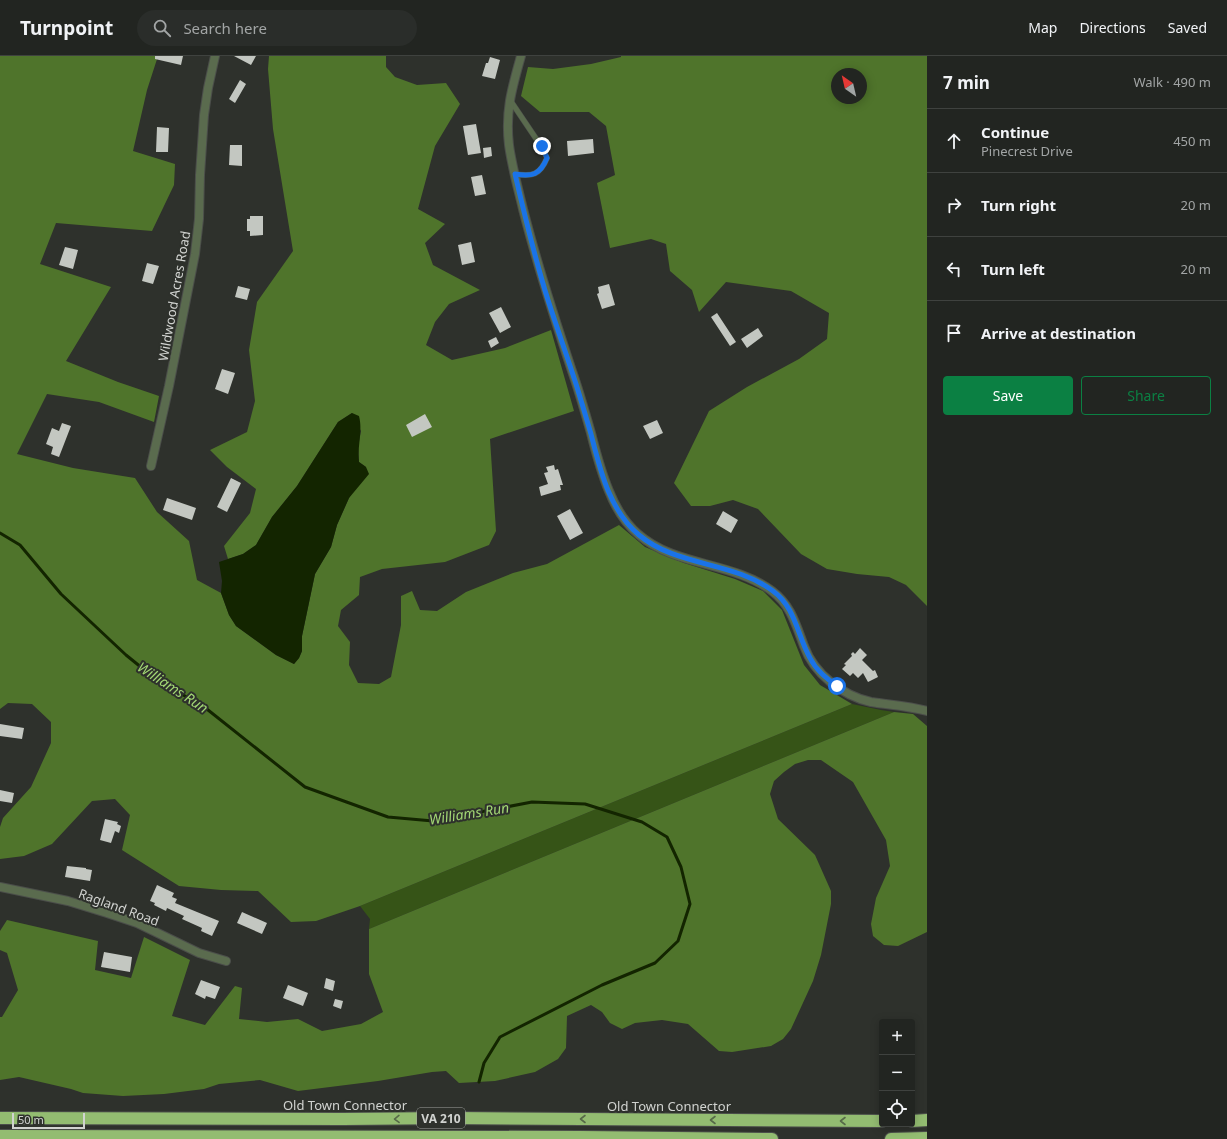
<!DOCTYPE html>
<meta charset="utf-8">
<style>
:root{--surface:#222521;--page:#2a2d2a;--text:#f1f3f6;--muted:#a2a5a5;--line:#3f423f;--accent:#0b8043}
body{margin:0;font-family:"Noto Sans",sans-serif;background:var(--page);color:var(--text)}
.controls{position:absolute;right:12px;bottom:12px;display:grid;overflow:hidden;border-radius:4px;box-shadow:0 2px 10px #0003}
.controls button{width:36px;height:36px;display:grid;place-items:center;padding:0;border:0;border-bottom:1px solid var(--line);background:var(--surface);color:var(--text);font:20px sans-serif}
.compass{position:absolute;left:831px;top:12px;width:36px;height:36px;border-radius:50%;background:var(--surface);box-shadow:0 2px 10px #0003;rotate:326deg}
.scale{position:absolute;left:12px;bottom:10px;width:73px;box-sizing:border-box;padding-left:4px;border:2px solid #d1d3d0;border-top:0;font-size:11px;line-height:14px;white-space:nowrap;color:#d1d3d0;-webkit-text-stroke:3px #2e312c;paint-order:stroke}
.stop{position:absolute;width:12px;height:12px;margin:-9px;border:3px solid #1a73e8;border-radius:50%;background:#fff}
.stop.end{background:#1a73e8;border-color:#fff;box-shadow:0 1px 4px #0008}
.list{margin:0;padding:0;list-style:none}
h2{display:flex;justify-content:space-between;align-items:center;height:52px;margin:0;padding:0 16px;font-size:17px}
h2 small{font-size:13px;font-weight:400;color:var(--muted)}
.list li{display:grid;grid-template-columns:26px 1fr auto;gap:12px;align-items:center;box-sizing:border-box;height:64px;padding:0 16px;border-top:1px solid var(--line)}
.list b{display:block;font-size:15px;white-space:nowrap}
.list p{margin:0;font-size:13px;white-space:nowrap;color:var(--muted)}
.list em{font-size:13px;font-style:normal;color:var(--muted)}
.actions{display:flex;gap:8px;padding:12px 16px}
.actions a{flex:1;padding:9px 0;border:1px solid var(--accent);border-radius:4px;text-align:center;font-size:14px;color:var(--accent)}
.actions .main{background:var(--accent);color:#fff}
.icon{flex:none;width:22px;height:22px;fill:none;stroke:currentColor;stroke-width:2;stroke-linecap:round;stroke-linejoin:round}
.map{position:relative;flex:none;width:927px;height:1083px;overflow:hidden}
header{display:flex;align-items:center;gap:24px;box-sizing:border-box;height:56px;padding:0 20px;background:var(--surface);border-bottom:1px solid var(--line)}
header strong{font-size:19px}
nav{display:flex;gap:22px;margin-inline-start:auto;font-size:14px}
.search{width:280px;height:36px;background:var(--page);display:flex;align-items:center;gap:10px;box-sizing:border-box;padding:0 14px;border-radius:22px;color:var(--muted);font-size:15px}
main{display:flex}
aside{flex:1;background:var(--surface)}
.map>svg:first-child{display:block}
.green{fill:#365417}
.forest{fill:#4f742b;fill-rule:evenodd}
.water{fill:#132500}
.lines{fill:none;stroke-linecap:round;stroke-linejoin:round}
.stream{stroke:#132500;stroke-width:3}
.building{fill:#c3c7c1}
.lane-casing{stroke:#4b4e4a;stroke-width:6}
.street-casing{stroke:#4b4e4a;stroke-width:10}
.highway-casing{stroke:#4b4e4a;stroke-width:14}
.lane{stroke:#5a6b4e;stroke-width:5}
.street{stroke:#5a6b4e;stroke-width:8}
.highway{stroke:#93bc71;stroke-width:12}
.oneway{stroke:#566948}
.route{stroke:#1a73e8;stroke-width:5}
.labels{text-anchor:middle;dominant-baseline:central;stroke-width:4;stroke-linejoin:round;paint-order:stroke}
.shield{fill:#2e312c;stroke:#a0a29f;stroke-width:1}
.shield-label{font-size:12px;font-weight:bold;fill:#d1d3d0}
.street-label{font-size:13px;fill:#d1d3d0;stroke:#2e312c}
.water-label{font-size:14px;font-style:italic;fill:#a3d875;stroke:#2e312c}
</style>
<header>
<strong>Turnpoint</strong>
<div class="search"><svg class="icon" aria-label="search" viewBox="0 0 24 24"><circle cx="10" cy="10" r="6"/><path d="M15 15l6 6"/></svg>Search here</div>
<nav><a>Map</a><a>Directions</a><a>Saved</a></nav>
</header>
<main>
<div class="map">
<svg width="927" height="1083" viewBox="0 0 927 1083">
<rect width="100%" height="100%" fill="#2e312c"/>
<!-- green -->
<path class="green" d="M852,648L881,654L894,656L369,873L370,863L360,850Z"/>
<!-- forest -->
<path class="forest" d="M0,0H158L147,34L133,95L175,108L174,129L152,175L56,167L40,208L111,231L66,305L118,326L159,340L154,366L99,346L47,338L17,398L73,412L135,422L157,456L189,485L197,524L221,537L229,559L236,570L276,599L294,608L299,602L302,595V580L315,518L331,491L337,469L349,442L366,411L359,406L358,391L361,375L352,357L338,366L297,430L272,461L256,489L243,498L228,503L224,490L250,457L256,433L227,411L210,394L247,376L255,345L249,294L257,246L293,195L273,73L268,13L269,0H386V11L395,21L417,29L446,27L460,48L435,90L418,153L445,168L425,187L433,209L480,234L449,248L435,266L426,289L452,304L505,292L551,274L574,355L490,383L496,475L489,489L445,506L382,513L360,521L359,539L341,554L338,570L350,586L349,609L358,627L379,628L391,621L401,569V540L412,535L420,554L437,555L466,536L513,517L547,508L619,469L645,491L684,507L735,523L763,535L782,554L804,609L820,629L852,648L360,850L316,865L291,866L258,835L221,834L179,830L122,794L130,759L115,743L92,745L52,788L24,800L0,803V771L3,762L31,731L51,687V666L32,648L8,647L0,653Z
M621,0H927V550L906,529L889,521L857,518L827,513L801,498L758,453L733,444L710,450H691L674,427L709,355L747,331L799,303L827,283L829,257L791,235L726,226L699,256L692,234L670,215L666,188L651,183L610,192L597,127L615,119L606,70L589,56H540L521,40L528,11L553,13L591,8L621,1ZM837,18H861V42H837Z
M894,656L913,658L927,670V876L898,890L884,889L873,880L871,868L876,842L890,810L886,784L853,726L821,704H808L795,708L784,716L774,725L770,738L778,763L815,799L831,835V848L821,899L813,925L791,973L783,983L771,990L732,996L719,995L688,968L662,964L635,967L622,973L610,967L602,956L591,949L567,960L566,992L558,1003L535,1016L495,1025L459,1027L446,1015L432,1016L378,1025L298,1035L260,1024L219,1028L204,1033L164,1038L123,1040L83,1037L71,1033L19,1021L0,1024V961H2L18,934L7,897L0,894V875L7,864L98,885L95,914L131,922L144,881L190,904L172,960L205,969L235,930L242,932L239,963L267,966L298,963L322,975L361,968L383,956L369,918V873Z"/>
<!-- water -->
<path class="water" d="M352,357L359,360C363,375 357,390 359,406L366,411L369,418L349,442L337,469L331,491L315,518L302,580V595L299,602L294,608L276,599L236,570L229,559L221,537L222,525L219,506L243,498L256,489L272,461L297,430L338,366Z"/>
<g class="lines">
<!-- stream -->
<path class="stream" d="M0,477L20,489L61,538L126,599L158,625L203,650L305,731L388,761L433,765L532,746L585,748L642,766L667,781L681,811L690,848L678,885L655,907L602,929L500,981L484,1007L479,1026"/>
</g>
<!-- building -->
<path class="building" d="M155,0H183L181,9L155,3Z
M234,0H256L251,9Z
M490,1L500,4L495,23L482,20L486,7H488Z
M240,24L246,28L235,47L229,43Z
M476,68L481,97L468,99L463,70Z
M157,71L169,72L168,96H156Z
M593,83L594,97L568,100L567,85Z
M230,89H242V110L229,109Z
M491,91L492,100L484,102L483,92Z
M482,119L486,138L475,140L471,121Z
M250,160H263V179L250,180V175H247V163H250Z
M471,186L475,206L462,209L458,189Z
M65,191L78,194L73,213L59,209Z
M147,207L159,210L153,228L142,225Z
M609,228L615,249L602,253L597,238L599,237L598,231Z
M238,230L250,233L247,244L235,241Z
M501,251L511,271L500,277L489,257Z
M717,257L736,286L730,290L711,261Z
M758,272L763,280L747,292L741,283Z
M496,281L499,287L491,292L488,285Z
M222,313L235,317L228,338L215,333Z
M425,358L432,371L412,381L406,369Z
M657,364L663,377L650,383L643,370Z
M62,367L71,370L59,401L51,398L53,391L46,388L52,372L59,375Z
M554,409L555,414L558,413L563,429H560L561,434L541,440L539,431L548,428L544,417L548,416L546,411Z
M231,422L241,427L227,456L217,451Z
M167,442L196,452L192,464L163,454Z
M570,453L583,477L570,484L557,460Z
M723,455L738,464L731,477L716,468Z
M860,592L867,599L862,604L873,615L875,614L878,621L868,626L863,617L858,622L853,617L850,620L842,613L846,609L844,608L852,600L851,598L853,596L855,598Z
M0,668L24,672L22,683L0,680Z
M0,734L14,737L12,747L0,745Z
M105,763L118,766L117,768L121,770L119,777L115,775L111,787L100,784Z
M67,810L86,812V813L92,814L90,825L65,821Z
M157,829L174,837L172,841L177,843L175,847L219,865L212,880L201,875L202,872L182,863L184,860L167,852L166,855L154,849L155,847L150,845Z
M242,856L267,867L262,878L237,867Z
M104,896L132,901L130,916L101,911Z
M326,922L335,925L333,935L324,932Z
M201,924L220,931L215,943L206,940L205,943L195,938Z
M288,929L308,937L303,950L283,942Z
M335,943L343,945L341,953L333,950Z"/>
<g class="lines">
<!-- lane casing -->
<g class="lane-casing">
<path id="lane" d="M510,44L541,90L547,102C540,119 532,121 515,118"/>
</g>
<!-- street casing -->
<g class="street-casing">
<path id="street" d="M521,0C512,32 505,55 509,89C512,111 518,132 523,153C537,208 554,261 572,315C579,335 585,356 591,377C596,397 601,416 609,435C615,450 625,467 638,478C675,511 732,505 772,535C791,549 796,569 804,590C814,618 843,640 871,646C890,649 909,650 927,655
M151,410L169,330L195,198L199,163L200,119L204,59L208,32L215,0
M0,831L68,845L107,857L137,867L199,897L226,905"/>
</g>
<!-- highway casing -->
<g class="highway-casing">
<path id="highway" d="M0,1062L343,1063L452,1062L882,1065
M912,1065L927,1064
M0,1080L581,1081L772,1083
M891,1083L927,1082"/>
</g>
<!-- lane -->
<use href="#lane" class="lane"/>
<!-- street -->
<use href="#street" class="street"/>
<!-- highway -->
<use href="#highway" class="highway"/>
</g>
<!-- one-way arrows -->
<defs><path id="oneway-chevron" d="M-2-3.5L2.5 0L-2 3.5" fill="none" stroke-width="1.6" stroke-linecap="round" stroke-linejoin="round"/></defs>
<g class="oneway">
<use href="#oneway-chevron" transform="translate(397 1063) rotate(179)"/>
<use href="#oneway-chevron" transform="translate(583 1063) rotate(-180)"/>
<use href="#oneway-chevron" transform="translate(713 1064) rotate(-180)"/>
<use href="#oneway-chevron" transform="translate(843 1065) rotate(-180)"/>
</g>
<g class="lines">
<!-- route -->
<path class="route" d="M542,90L547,102C540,119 532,121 515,118C525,161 535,203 548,244C557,272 567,300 576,328C581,344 586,361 591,378C600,413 609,454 639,479C677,511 733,505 773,535C796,552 797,579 810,602C816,614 826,622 837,630"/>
</g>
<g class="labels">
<!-- shield labels -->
<rect class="shield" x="417" y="1052" width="48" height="20" rx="3"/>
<g class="shield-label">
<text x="441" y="1062">VA 210</text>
</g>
<!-- street labels -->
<g class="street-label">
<text transform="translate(174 240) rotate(-80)">Wildwood Acres Road</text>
<text transform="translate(119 851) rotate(20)">Ragland Road</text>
<text x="345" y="1049">Old Town Connector</text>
<text x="669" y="1050">Old Town Connector</text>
</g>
<!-- water labels -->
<g class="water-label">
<text transform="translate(173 631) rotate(33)">Williams Run</text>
<text transform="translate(469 757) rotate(-9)">Williams Run</text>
</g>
</g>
</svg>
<div class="controls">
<button>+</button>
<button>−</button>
<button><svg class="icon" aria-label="locate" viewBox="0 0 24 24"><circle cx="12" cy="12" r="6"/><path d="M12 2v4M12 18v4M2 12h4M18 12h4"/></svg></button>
</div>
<svg class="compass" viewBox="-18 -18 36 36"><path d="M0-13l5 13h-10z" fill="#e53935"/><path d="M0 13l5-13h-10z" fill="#a2a5a5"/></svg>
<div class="scale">50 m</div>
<div class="stop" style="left:837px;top:630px"></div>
<div class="stop end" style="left:542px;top:90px"></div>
</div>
<aside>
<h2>7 min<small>Walk · 490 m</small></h2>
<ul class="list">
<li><svg class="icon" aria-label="ahead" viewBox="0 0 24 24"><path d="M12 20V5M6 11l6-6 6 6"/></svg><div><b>Continue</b><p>Pinecrest Drive</p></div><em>450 m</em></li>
<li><svg class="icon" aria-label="right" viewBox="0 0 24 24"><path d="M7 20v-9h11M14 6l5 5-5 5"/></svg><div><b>Turn right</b></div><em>20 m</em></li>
<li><svg class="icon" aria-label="left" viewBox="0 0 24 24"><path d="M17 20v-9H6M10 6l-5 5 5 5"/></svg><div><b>Turn left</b></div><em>20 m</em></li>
<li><svg class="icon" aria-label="arrive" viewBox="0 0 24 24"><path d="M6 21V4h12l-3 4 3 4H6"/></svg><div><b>Arrive at destination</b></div></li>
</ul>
<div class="actions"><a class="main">Save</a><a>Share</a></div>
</aside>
</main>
